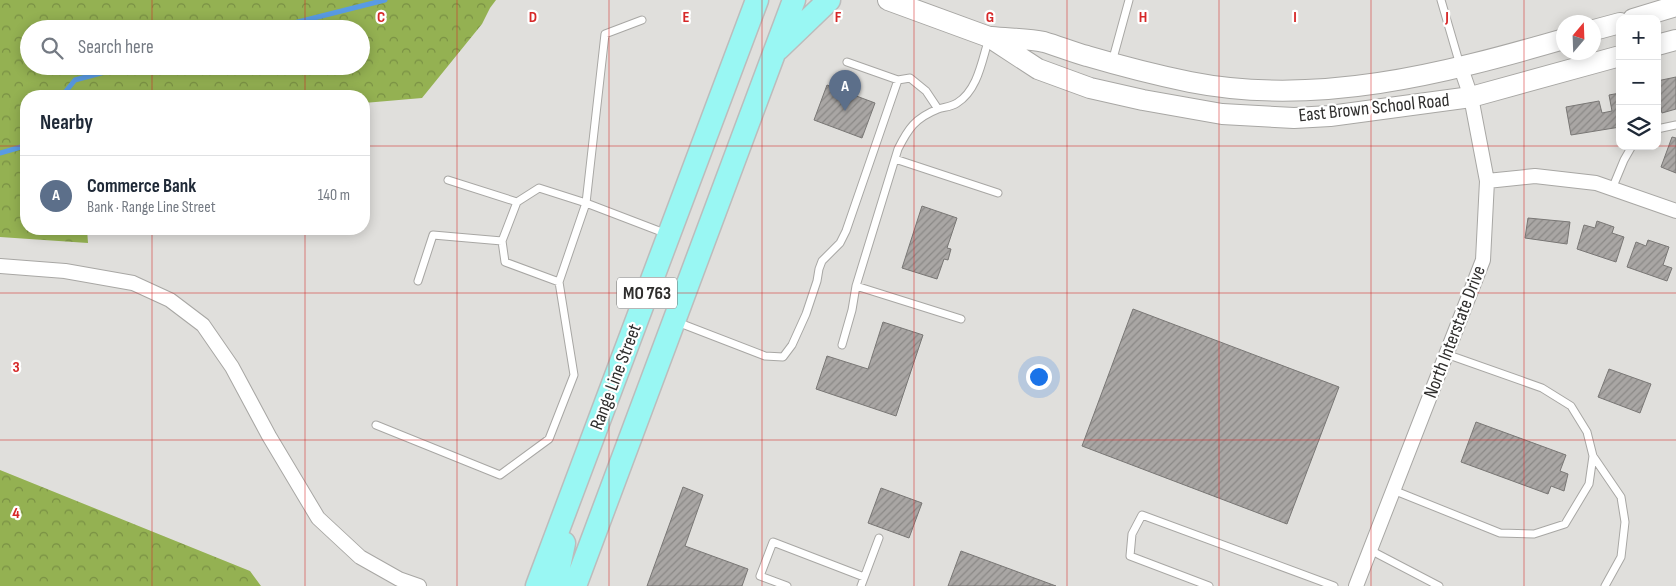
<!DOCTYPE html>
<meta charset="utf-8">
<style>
:root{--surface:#fff;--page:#f6f6f7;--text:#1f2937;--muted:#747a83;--line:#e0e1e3;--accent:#ea580c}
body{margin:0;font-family:"Sofia Sans Condensed",sans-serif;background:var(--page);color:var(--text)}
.controls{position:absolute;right:15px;top:15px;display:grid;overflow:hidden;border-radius:10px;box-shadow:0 2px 12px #0003}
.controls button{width:45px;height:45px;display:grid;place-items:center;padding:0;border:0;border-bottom:1px solid var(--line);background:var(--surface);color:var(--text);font:25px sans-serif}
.compass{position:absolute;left:1556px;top:15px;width:45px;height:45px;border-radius:50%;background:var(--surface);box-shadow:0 2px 12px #0003;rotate:19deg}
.you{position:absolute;left:1038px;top:376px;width:18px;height:18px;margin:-12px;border:4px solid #fff;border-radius:50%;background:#1a73e8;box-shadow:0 0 0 8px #1a73e833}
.badge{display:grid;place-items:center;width:32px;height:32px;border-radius:50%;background:var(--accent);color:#fff;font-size:16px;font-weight:700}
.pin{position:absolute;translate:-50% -41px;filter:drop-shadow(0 1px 2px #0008)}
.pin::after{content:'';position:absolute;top:26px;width:18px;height:15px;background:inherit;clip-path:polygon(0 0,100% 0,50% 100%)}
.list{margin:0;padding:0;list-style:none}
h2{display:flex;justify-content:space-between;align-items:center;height:65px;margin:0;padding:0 20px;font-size:21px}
h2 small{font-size:16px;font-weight:400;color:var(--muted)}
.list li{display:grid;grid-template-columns:32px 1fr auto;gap:15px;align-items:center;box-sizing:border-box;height:80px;padding:0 20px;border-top:1px solid var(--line)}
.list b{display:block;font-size:19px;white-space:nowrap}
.list p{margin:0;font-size:16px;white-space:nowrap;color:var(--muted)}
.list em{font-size:16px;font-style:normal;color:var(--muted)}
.icon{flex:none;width:28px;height:28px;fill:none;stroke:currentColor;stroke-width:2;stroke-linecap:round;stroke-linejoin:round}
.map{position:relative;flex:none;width:1676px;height:586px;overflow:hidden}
.search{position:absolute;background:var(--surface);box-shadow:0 2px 12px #0003;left:20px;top:20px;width:350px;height:55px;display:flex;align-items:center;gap:12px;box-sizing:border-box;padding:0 18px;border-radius:28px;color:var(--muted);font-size:19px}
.panel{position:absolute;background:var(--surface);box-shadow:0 2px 12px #0003;left:20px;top:90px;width:350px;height:145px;border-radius:20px}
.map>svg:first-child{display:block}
.forest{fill:url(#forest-crowns);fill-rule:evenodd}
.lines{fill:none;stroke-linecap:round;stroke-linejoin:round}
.stream{stroke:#599be3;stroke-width:5}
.building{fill:url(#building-hatch);stroke:#797775}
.service-casing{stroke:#a8a7a4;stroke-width:9}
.minor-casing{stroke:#a8a7a4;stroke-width:16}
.secondary-casing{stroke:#a8a7a4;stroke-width:22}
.primary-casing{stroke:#bcbcbc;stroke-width:25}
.service{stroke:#fff;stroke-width:7}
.minor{stroke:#fff;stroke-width:14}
.secondary{stroke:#fff;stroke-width:20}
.primary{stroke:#99f7f3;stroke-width:22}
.grid{fill:none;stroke:#d62828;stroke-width:1;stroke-opacity:0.55}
.labels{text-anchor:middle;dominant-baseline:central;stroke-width:4.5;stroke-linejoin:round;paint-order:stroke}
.shield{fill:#fff;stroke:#6d6d6c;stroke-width:1}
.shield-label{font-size:18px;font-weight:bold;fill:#2f2e2d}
.street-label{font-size:19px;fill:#2f2e2d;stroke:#fff}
.grid-label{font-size:16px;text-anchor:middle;font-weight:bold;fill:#d62828;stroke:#fff;stroke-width:4.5;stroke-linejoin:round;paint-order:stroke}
</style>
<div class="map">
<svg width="1676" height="586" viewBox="0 0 1676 586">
<defs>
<pattern id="forest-crowns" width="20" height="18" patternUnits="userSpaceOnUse" patternTransform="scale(1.25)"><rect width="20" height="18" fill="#94b152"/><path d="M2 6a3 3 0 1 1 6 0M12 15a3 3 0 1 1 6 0" fill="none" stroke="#799044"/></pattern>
<pattern id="building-hatch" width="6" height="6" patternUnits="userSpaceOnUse" patternTransform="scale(1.25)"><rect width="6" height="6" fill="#a9a6a4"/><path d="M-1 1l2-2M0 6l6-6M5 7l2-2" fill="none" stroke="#8a8886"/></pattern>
</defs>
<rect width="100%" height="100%" fill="#e0dfdc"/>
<!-- forest -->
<path class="forest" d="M0,0H496L490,8L482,24L422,98L364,103V96H26V229H87L88,243L0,237ZM29,29H361V66H29Z
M0,470L250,571L261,586H0Z"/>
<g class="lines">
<!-- stream -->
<path class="stream" d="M270,29L385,0
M62,96L75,80L127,66
M0,153L21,147L26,140"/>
</g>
<!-- building -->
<path class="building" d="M1676,77V109L1662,113L1657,93V81Z
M827,85L875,103L862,138L814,120Z
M1620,93V127L1571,135L1566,107L1599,101L1602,113L1612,111L1609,95Z
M1672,137L1676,138V173L1661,167Z
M922,206L957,218L947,248L951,249L948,260L944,259L937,279L902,268Z
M1528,218L1570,222L1567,244L1525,238Z
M1597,221L1614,227L1612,233L1624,237L1616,262L1577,249L1584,225L1595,228Z
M1648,240L1669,247L1663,265L1672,268L1667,281L1627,267L1636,242L1646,246Z
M1133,309L1339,387L1287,524L1082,446Z
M883,322L923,335L896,416L816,389L827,356L868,369Z
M1609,369L1651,384L1640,413L1598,397Z
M1476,422L1566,455L1560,471L1568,474L1564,491L1551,486L1548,494L1461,462Z
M683,487L703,495L685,546L748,569L742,586H647Z
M881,488L922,503L909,538L868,523Z
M961,551L1056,586H948Z"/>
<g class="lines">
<!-- service casing -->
<g class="service-casing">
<path id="service" d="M1441,0L1460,65
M642,20L605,34L586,203L667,234
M847,62L898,80
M1112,62L1129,0
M1657,129L1676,125
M895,159L998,193
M448,180L517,202
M1612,189L1624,160L1632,146
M418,281L433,235L502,241
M856,286L961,319
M677,322L765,356L783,357L792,345L806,314L817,281L819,269L822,261L840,243L846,231L898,80L910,78L926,91L938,109
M842,345L852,310L856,286L898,149C908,129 915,118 938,109C944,107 951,107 957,103C978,90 982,60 989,38
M376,425L500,475L549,439L574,375L559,282L586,203L539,188L517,202L502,241L505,262L559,282
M1593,456L1621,497L1625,522L1621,557L1605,586
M1393,490L1500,533L1534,534L1565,524L1589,484L1593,456L1587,432L1571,406L1542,388L1446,354
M1370,550L1439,586
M787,586L760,576L773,542L864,577
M861,586L879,538
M1209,586L1130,556L1132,534L1142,515L1334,586"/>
</g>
<!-- minor casing -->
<g class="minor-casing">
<path id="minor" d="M1487,181L1535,176L1596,183L1676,211
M0,266L65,271L133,283L170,300L203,325L232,367L269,436L318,518L360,557L399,579L419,586
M1356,586L1483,260L1487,181L1471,97L1461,68"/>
</g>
<!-- secondary casing -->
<g class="secondary-casing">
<path id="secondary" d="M888,0L989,37L1038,69L1090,88L1143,100L1222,114L1294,118L1330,116L1471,97L1620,56
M1633,19L1676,6
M1594,30L1620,23
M991,37C1008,39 1027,38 1044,42C1058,46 1072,52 1087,56C1121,66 1156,75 1190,82C1316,107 1443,74 1564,39
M1657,45L1676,40"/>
</g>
<!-- primary casing -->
<g class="primary-casing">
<path id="primary" d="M778,49L829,0
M537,586L757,0
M555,586L564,543
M575,586L794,0"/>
</g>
<!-- service -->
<use href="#service" class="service"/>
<!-- minor -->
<use href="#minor" class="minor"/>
<!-- secondary -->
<use href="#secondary" class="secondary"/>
<!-- primary -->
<use href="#primary" class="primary"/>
</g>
<!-- grid -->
<path class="grid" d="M152,0V29M305,0V29M457,0V586M609,0V586M762,0V586M914,0V586M1067,0V586M1219,0V586M1371,0V586M1524,0V586M152,66V96M305,66V96M0,146H26M364,146H1676M152,229V586M305,229V586M0,293H1676M0,440H1676"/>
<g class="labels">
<!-- shield labels -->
<rect class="shield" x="617" y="277.5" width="60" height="31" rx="4"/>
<g class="shield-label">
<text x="647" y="293">MO 763</text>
</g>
<!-- street labels -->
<g class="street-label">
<text transform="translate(1374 108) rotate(-6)">East Brown School Road</text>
<text transform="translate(1455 332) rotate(-69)">North Interstate Drive</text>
<text transform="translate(616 377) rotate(-69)">Range Line Street</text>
</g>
</g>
<g class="grid-label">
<text x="381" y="22">C</text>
<text x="533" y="22">D</text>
<text x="686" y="22">E</text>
<text x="838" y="22">F</text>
<text x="990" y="22">G</text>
<text x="1143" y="22">H</text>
<text x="1295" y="22">I</text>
<text x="1447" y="22">J</text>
<text x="16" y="372">3</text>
<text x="16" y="518">4</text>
</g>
</svg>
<div class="controls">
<button>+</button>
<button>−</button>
<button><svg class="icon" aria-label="layers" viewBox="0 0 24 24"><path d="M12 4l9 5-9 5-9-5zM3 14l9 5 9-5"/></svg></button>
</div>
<svg class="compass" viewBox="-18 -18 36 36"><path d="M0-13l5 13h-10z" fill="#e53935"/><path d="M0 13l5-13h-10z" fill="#747a83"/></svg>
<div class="you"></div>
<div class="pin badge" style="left:845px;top:111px;background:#5c6f8a">A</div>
<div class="search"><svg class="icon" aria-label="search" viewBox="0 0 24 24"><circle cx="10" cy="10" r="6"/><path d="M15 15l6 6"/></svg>Search here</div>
<section class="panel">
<h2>Nearby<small></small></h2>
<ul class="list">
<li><span class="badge" style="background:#5c6f8a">A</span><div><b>Commerce Bank</b><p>Bank · Range Line Street</p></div><em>140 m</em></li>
</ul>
</section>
</div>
